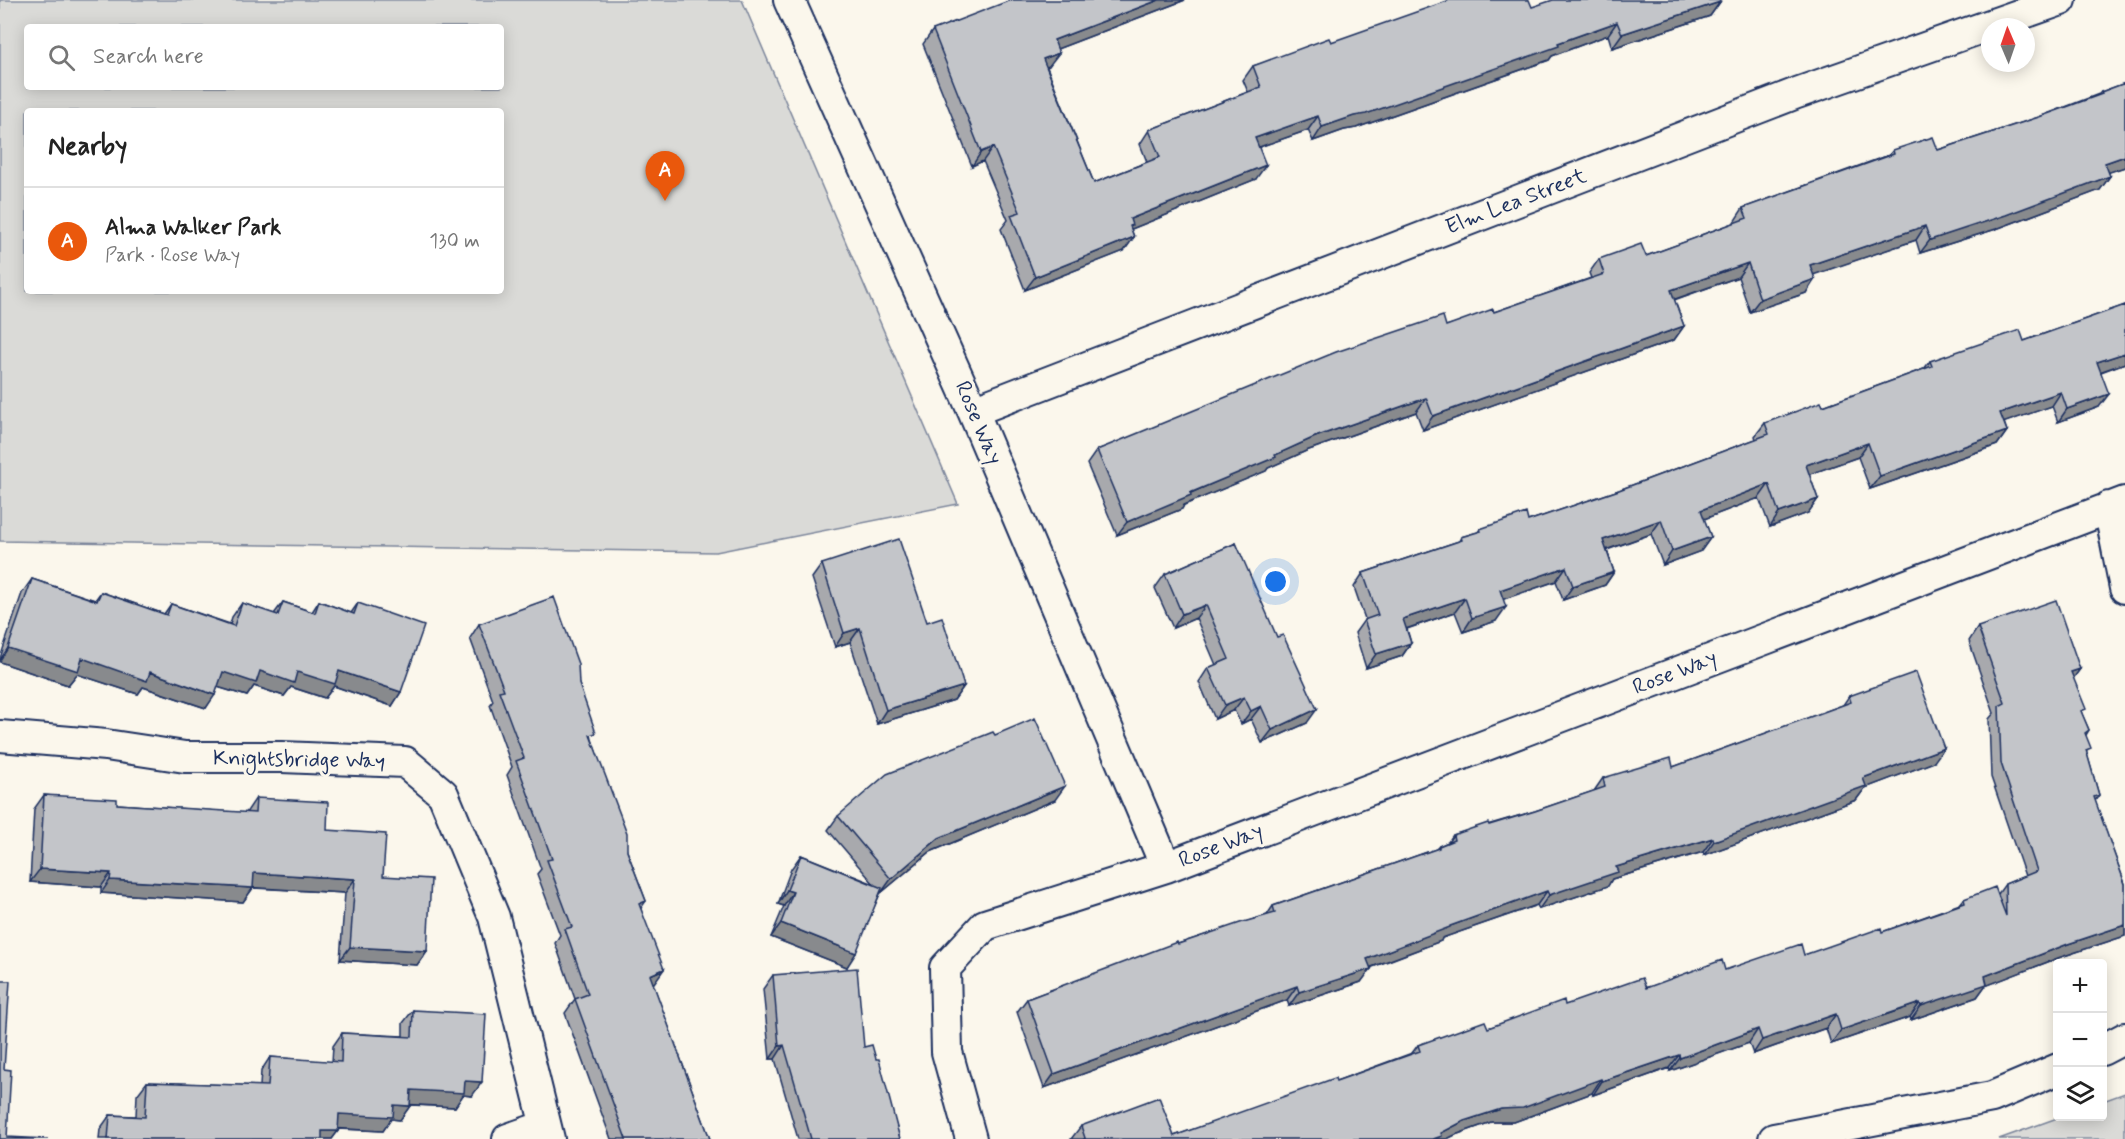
<!DOCTYPE html>
<meta charset="utf-8">
<style>
:root{--surface:#fff;--page:#f6f6f6;--text:#222;--muted:#767676;--line:#e0e0e0;--accent:#ea580c}
body{margin:0;font-family:Mynerve,sans-serif;background:var(--page);color:var(--text)}
.controls{position:absolute;right:18px;bottom:18px;display:grid;overflow:hidden;border-radius:6px;box-shadow:0 3px 15px #0003}
.controls button{width:54px;height:54px;display:grid;place-items:center;padding:0;border:0;border-bottom:2px solid var(--line);background:var(--surface);color:var(--text);font:30px sans-serif}
.compass{position:absolute;left:1981px;top:18px;width:54px;height:54px;border-radius:50%;background:var(--surface);box-shadow:0 3px 15px #0003;rotate:358deg}
.you{position:absolute;left:1276px;top:582px;width:21px;height:21px;margin:-15px;border:4px solid #fff;border-radius:50%;background:#1a73e8;box-shadow:0 0 0 9px #1a73e833}
.badge{display:grid;place-items:center;width:39px;height:39px;border-radius:50%;background:var(--accent);color:#fff;font-size:20px;font-weight:700}
.pin{position:absolute;translate:-50% -50px;filter:drop-shadow(0 2px 3px #0008)}
.pin::after{content:'';position:absolute;top:32px;width:21px;height:18px;background:inherit;clip-path:polygon(0 0,100% 0,50% 100%)}
.list{margin:0;padding:0;list-style:none}
h2{display:flex;justify-content:space-between;align-items:center;height:78px;margin:0;padding:0 24px;font-size:26px}
h2 small{font-size:20px;font-weight:400;color:var(--muted)}
.list li{display:grid;grid-template-columns:39px 1fr auto;gap:18px;align-items:center;box-sizing:border-box;height:108px;padding:0 24px;border-top:2px solid var(--line)}
.list b{display:block;font-size:22px;white-space:nowrap}
.list p{margin:0;font-size:20px;white-space:nowrap;color:var(--muted)}
.list em{font-size:20px;font-style:normal;color:var(--muted)}
.icon{flex:none;width:33px;height:33px;fill:none;stroke:currentColor;stroke-width:2;stroke-linecap:round;stroke-linejoin:round}
.map{position:relative;flex:none;width:2125px;height:1139px;overflow:hidden}
.search{position:absolute;background:var(--surface);box-shadow:0 3px 15px #0003;left:24px;top:24px;width:480px;height:66px;display:flex;align-items:center;gap:15px;box-sizing:border-box;padding:0 21px;border-radius:6px;color:var(--muted);font-size:22px}
.panel{position:absolute;background:var(--surface);box-shadow:0 3px 15px #0003;left:24px;top:108px;width:480px;height:186px;border-radius:6px}
.map>svg:first-child{display:block}
.green{fill:#dadad7;stroke:#7a849a;stroke-width:1.5;fill-rule:evenodd}
.lines{fill:none;stroke-linecap:round;stroke-linejoin:round}
.street-casing{stroke:#1b2f5e;stroke-width:34}
.street{stroke:#fbf7ec;stroke-width:30}
.wall{fill:#a8a9ad;stroke:#1b2f5e;stroke-width:1.5}
.shaded-wall{fill:#888a8d;stroke:#1b2f5e;stroke-width:1.5}
.building{fill:#c3c5c9;stroke:#1b2f5e;stroke-width:1.5}
.labels{text-anchor:middle;dominant-baseline:central;stroke-width:6;stroke-linejoin:round;paint-order:stroke}
.street-label{font-size:22px;fill:#1b2f5e;stroke:#fbf7ec}
</style>
<div class="map">
<svg width="2125" height="1139" viewBox="0 0 2125 1139">
<rect width="100%" height="100%" fill="#fbf7ec"/>
<filter id="ink" filterUnits="userSpaceOnUse"><feTurbulence type="fractalNoise" baseFrequency=".0167" numOctaves="2"/><feDisplacementMap in="SourceGraphic" scale="12" xChannelSelector="R" yChannelSelector="G"/><feConvolveMatrix kernelMatrix="1 2 1 2 8 2 1 2 1" color-interpolation-filters="sRGB"/></filter>
<g filter="url(#ink)">
<!-- green -->
<path class="green" d="M0,0H742L958,504L716,552L0,541ZM27,27H501V87H27ZM27,111H501V291H27Z
M2125,1093V1139H1999L2060,1117L2102,1116L2103,1101Z"/>
<g class="lines">
<!-- street casing -->
<g class="street-casing">
<path id="street" d="M789,0L973,411L1166,867
M973,411L1797,93L2061,0
M2109,507L2125,588
M0,736L106,745L185,757H282L405,762L443,794L494,917L549,1139
M2102,1050L2125,1038
M508,1139L545,1126
M971,1139L947,1052L945,968L985,925L1166,867L2125,502
M1774,1139L1992,1097L2058,1069"/>
</g>
<!-- street -->
<use href="#street" class="street"/>
</g>
<!-- wall -->
<path class="wall" d="M1185,0L1057,49L1049,66L1047,67L1094,183L1147,162L1140,144L1149,130L1248,92L1243,80L1253,66L1331,42L1532,7L1720,2L1710,16L1612,48L1608,35L1552,56L1549,60L1356,128L1344,130L1313,141L1308,130L1259,147L1256,179L1131,229L1134,237L1124,251L1025,290L1001,229L1008,220L983,161L972,166L923,44L933,30Z
M2125,83V167L2108,172L2110,176L2100,190L1996,229L1920,253L1916,240L1814,274L1806,293L1750,312L1738,277L1674,300L1684,326L1674,340L1423,430L1416,412L1306,451L1268,468L1266,471L1184,505L1182,509L1117,535L1087,464L1097,450L1446,326L1494,312L1591,278L1589,273L1599,259L1646,256L1699,237L1701,235L1734,223V222L1743,208L1889,155L1893,150H1938L2039,117L2099,94L2101,92Z
M2125,305V363L2101,372L2099,407L2058,422L2052,406L2004,422L2007,431L1997,445L1870,489L1858,457L1809,474L1818,499L1808,513L1770,527L1759,498L1704,519L1711,537L1701,551L1663,565L1651,534L1607,550L1614,572L1605,585L1563,600L1556,581L1503,599L1496,621L1463,632L1455,612L1407,629L1411,643L1402,656L1366,668L1355,633L1365,619L1354,587L1363,573L1459,541L1461,537L1478,532L1480,529L1528,521L1619,490L1756,439L1755,436L1765,423L1823,406L1924,369L1930,361L2024,341Z
M1236,543L1307,723L1262,743L1251,719L1241,724L1234,710L1215,719L1199,682L1208,668L1216,665L1196,618L1173,628L1155,588L1165,574Z
M822,564L927,622L964,686L954,700L877,724L850,642L835,647L812,578Z
M32,579L95,600L101,592L164,614L171,604L230,624L232,617L242,603L274,614L283,602L312,612L319,601L351,613L358,603L401,692L392,706L334,686L325,698L291,687L284,696L254,686L247,696L218,687L206,708L143,687L138,694L77,674L68,685L0,662V658L22,593Z
M479,624L579,684L592,739L627,851L646,901L641,908L653,984L710,1139H611L565,1013L575,999L555,943L560,935L537,874L541,869L507,775L512,767L490,705L493,701L470,638Z
M1978,627L2080,669L2073,678L2082,714L2089,730L2086,735L2087,754L2099,795L2095,801L2125,884V936L2058,958L1985,986L1977,997L1911,1020L1910,1017L1831,1044L1826,1028L1753,1054L1749,1043L1670,1071L1669,1068L1593,1095L1592,1093L1514,1122H1491L1455,1135L1447,1139H1071L1081,1126L1174,1136L1336,1081L1412,1053L1418,1045L1488,1028L1565,1005L1725,970L1804,955L1882,932L1960,904L1964,899L1998,894L2005,884L2025,876L1991,777L1989,719L1994,713L1969,641Z
M1849,696L1934,762L1865,788L1856,800L1704,855L1703,852L1612,879L1608,886L1539,909L1537,905L1442,938L1441,941L1370,968L1361,982L1289,1006L1287,1000L1044,1088L1017,1012L1027,999L1178,944L1267,915L1273,906L1436,849L1439,846L1448,842L1453,835L1535,811L1594,791L1603,778L1673,767L1843,705Z
M995,735L1055,800L930,852L881,893V892L847,967L771,937L784,906L778,904L791,869L801,855L874,884L828,830L838,816Z
M44,795L117,804L246,813L256,798L327,830L383,876L427,951L417,965L340,960L345,893L253,888L243,902L101,893V887L30,882L34,809Z
M773,975L864,1047L876,1059L900,1139H798L775,1059H770L763,989Z
M413,1010L472,1096L463,1095L455,1107L410,1105V1106L400,1120L391,1119L383,1131L338,1129V1131L332,1139H99L100,1129L110,1115L136,1116L137,1095L147,1082L260,1086L261,1071L270,1057L332,1062L333,1046L342,1033L403,1036V1023Z"/>
<!-- shaded-wall -->
<path class="shaded-wall" d="M1159,0H1185L1044,54L1054,40Z
M1720,2L1710,16L1612,48L1622,34Z
M1617,22L1608,35L1552,56L1549,60L1356,128L1344,130L1313,141L1322,127Z
M1059,53L1049,66L1033,73L1043,59Z
M1318,116L1308,130L1245,152L1255,138Z
M993,147L983,161L972,166L981,152Z
M2125,156V167L2095,177L2105,163Z
M1266,165L1256,179L1129,230L1130,219Z
M2110,176L2100,190L1996,229L1920,253L1930,240Z
M1925,226L1916,240L1801,279L1810,265Z
M1134,237L1124,251L1025,290L1035,277Z
M1748,263L1738,277L1661,304L1671,290Z
M1815,279L1806,293L1750,312L1760,299Z
M1684,326L1674,340L1423,430L1433,416Z
M2125,353V363L2088,376L2097,362Z
M2061,392L2052,406L1991,427L2000,413Z
M2109,394L2099,407L2058,422L2067,409Z
M1426,398L1416,412L1306,451L1268,468L1266,471L1184,505L1182,509L1117,535L1127,522L1315,437Z
M2007,431L1997,445L1870,489L1880,476Z
M1868,443L1858,457L1796,479L1806,465Z
M1769,484L1759,498L1691,524L1701,510Z
M1818,499L1808,513L1770,527L1779,513Z
M1661,520L1651,534L1594,554L1603,540Z
M1711,537L1701,551L1663,565L1672,551Z
M1566,567L1556,581L1490,604L1500,590Z
M1614,572L1605,585L1563,600L1573,586Z
M1465,598L1455,612L1394,633L1403,619Z
M1206,605L1196,618L1173,628L1182,614Z
M1506,607L1496,621L1463,632L1472,618Z
M860,628L850,642L835,647L844,633Z
M1411,643L1402,656L1366,668L1376,654Z
M8,648L82,658L150,672L215,695L206,708L143,687L138,694L77,674L68,685L0,662V660Z
M2080,669L2070,683L2071,672Z
M260,671L297,672L339,671L401,692L392,706L334,686L325,698L291,687L284,696L254,686L247,696L214,686L223,672Z
M964,686L954,700L877,724L886,710Z
M1244,697L1234,710L1215,719L1225,705Z
M1261,706L1251,719L1241,724L1251,711Z
M1317,709L1307,723L1262,743L1272,730Z
M1944,748L1934,762L1865,788L1856,800L1704,855L1714,841L1863,778Z
M1065,786L1055,800L930,852L881,893L891,879L939,838Z
M1713,838L1703,852L1612,879L1608,886L1539,909L1549,895L1616,867Z
M40,869L111,873L101,887L30,882Z
M254,873L355,879L345,893L244,887Z
M110,880L253,888L243,902L101,893Z
M787,890L793,892L784,906L778,904Z
M1547,891L1537,905L1442,938L1441,941L1358,972L1367,959L1450,926Z
M781,923L856,953L847,967L771,937Z
M2125,925V936L2058,958L1985,986L1977,997L1911,1020L1921,1006L1985,976L2068,944Z
M350,947L427,951L417,965L340,960Z
M664,969L654,983L640,988L650,975Z
M1371,969L1361,982L1289,1006L1299,992Z
M1297,986L1287,1000L1044,1088L1054,1074Z
M1920,1003L1910,1017L1831,1044L1841,1030Z
M1836,1014L1826,1028L1753,1054L1762,1040Z
M1758,1029L1749,1043L1670,1071L1680,1058Z
M784,1045L775,1059H770L779,1046Z
M1679,1055L1669,1068L1593,1095L1602,1081Z
M1601,1079L1592,1093L1514,1122H1491L1455,1135L1447,1139H1433L1441,1133L1464,1121L1501,1109Z
M465,1081L482,1082L472,1096L463,1095L455,1107L401,1104L411,1090Z
M394,1105L410,1106L400,1120L391,1119L383,1131L329,1128L339,1114Z
M322,1131H338L332,1139H316Z"/>
<!-- building -->
<path class="building" d="M1011,0H1159L1054,40L1059,53L1043,59L1094,183L1160,157L1149,130L1261,87L1253,66L1329,38L1331,42L1450,0H1529L1532,7L1553,0H1720V2L1622,34L1617,22L1558,43L1559,46L1366,114L1354,116L1322,127L1318,116L1255,138L1266,165L1130,219L1132,225L1130,226L1134,237L1035,277L1011,215L1020,212L993,147L981,152L933,30Z
M2125,83V156L2105,163L2110,176L2006,215L1930,240L1925,226L1810,265L1815,279L1760,299L1748,263L1671,290L1684,326L1433,416L1426,398L1315,437L1275,455L1276,457L1190,493L1191,495L1127,522L1097,450L1336,352L1443,316L1446,326L1493,309L1494,312L1604,274L1599,259L1641,244L1646,256L1701,236V235L1747,218L1743,208L1894,154L1893,150L1933,137L1938,150L2039,117L2102,94L2101,92Z
M2125,305V353L2097,362L2109,394L2067,409L2061,392L2000,413L2007,431L1880,476L1868,443L1806,465L1818,499L1779,513L1769,484L1701,510L1711,537L1672,551L1661,520L1603,540L1614,572L1573,586L1566,567L1500,590L1506,607L1472,618L1465,598L1403,619L1411,643L1376,654L1364,620L1378,615L1363,573L1462,540L1461,537L1481,531L1480,529L1526,513L1528,521L1619,490L1769,434L1765,423L1821,402L1823,406L1932,366L1930,361L2020,330L2024,341Z
M899,539L927,622L942,617L964,686L886,710L860,628L844,633L822,564Z
M1236,543L1277,637L1283,635L1317,709L1272,730L1261,706L1251,711L1244,697L1225,705L1208,668L1229,659L1206,605L1182,614L1165,574Z
M32,579L97,601L101,592L167,615L171,604L234,626L242,603L278,615L283,602L315,613L319,601L354,614L358,603L424,626L401,692L339,671L335,684L297,672L294,683L260,671L256,683L223,672L215,695L150,672L147,681L82,658L78,671L8,648Z
M554,597L578,664L579,684L596,733L590,735L627,833V851L646,901L639,904L664,969L650,975L710,1139H626L575,999L588,994L565,929L572,927L547,860L552,859L516,761L524,758L499,691L504,690L479,624Z
M2056,600L2080,669L2071,672L2086,709L2081,711L2089,730L2085,733L2091,748L2086,750L2099,795L2094,797L2125,884V925L2068,944L1985,976L1987,984L1921,1006L1920,1003L1841,1030L1836,1014L1762,1040L1758,1029L1680,1058L1679,1055L1602,1081L1601,1079L1523,1108L1501,1109L1464,1121L1441,1133L1442,1136L1433,1139H1084L1085,1138L1081,1126L1159,1097L1174,1136L1335,1078L1336,1081L1420,1051L1418,1045L1485,1021L1488,1028L1564,1000L1565,1005L1642,978L1646,988L1722,960L1725,970L1801,944L1804,955L1881,928L1882,932L1965,903L1964,899L1995,887L2006,916L2005,884L2037,871L2001,763L1999,706L2005,703L1978,627Z
M1916,672L1944,748L1863,778L1866,786L1714,841L1713,838L1616,867L1618,872L1549,895L1547,891L1450,926V927L1367,959L1371,969L1299,992L1297,986L1054,1074L1027,999L1177,942L1178,944L1240,923L1275,913L1273,906L1439,848V846L1454,840L1453,835L1488,823L1489,825L1535,811L1605,787L1603,778L1671,758L1673,767L1851,702L1849,696Z
M1035,718L1065,786L939,838L891,879L838,816L887,774L993,732L995,735Z
M44,795L117,799V804L255,813L256,798L328,802L327,830L386,834L383,876L431,879L427,951L350,947L355,879L254,873L253,888L110,880L111,873L40,869Z
M801,855L882,888L856,953L781,923L793,892L787,890Z
M857,968L864,1047L872,1045L876,1059H879L900,1139H811L784,1045L779,1046L773,975Z
M0,981H10L4,1069L11,1070L7,1137L48,1139H0Z
M413,1010L486,1014L482,1082L465,1081L464,1093L411,1090L410,1106L394,1105L393,1117L339,1114L338,1131H322V1139H108L110,1115L145,1117L147,1082L268,1086L270,1057L341,1062L342,1033L412,1037Z"/>
</g>
<g class="labels">
<!-- street labels -->
<g class="street-label">
<text transform="translate(1516 202) rotate(-21)">Elm Lea Street</text>
<text transform="translate(978 423) rotate(67)">Rose Way</text>
<text transform="translate(1675 673) rotate(-21)">Rose Way</text>
<text transform="translate(299 760) rotate(1)">Knightsbridge Way</text>
<text transform="translate(1221 846) rotate(-21)">Rose Way</text>
</g>
</g>
</svg>
<div class="controls">
<button>+</button>
<button>−</button>
<button><svg class="icon" aria-label="layers" viewBox="0 0 24 24"><path d="M12 4l9 5-9 5-9-5zM3 14l9 5 9-5"/></svg></button>
</div>
<svg class="compass" viewBox="-18 -18 36 36"><path d="M0-13l5 13h-10z" fill="#e53935"/><path d="M0 13l5-13h-10z" fill="#767676"/></svg>
<div class="you"></div>
<div class="pin badge" style="left:665px;top:201px">A</div>
<div class="search"><svg class="icon" aria-label="search" viewBox="0 0 24 24"><circle cx="10" cy="10" r="6"/><path d="M15 15l6 6"/></svg>Search here</div>
<section class="panel">
<h2>Nearby<small></small></h2>
<ul class="list">
<li><span class="badge">A</span><div><b>Alma Walker Park</b><p>Park · Rose Way</p></div><em>130 m</em></li>
</ul>
</section>
</div>
